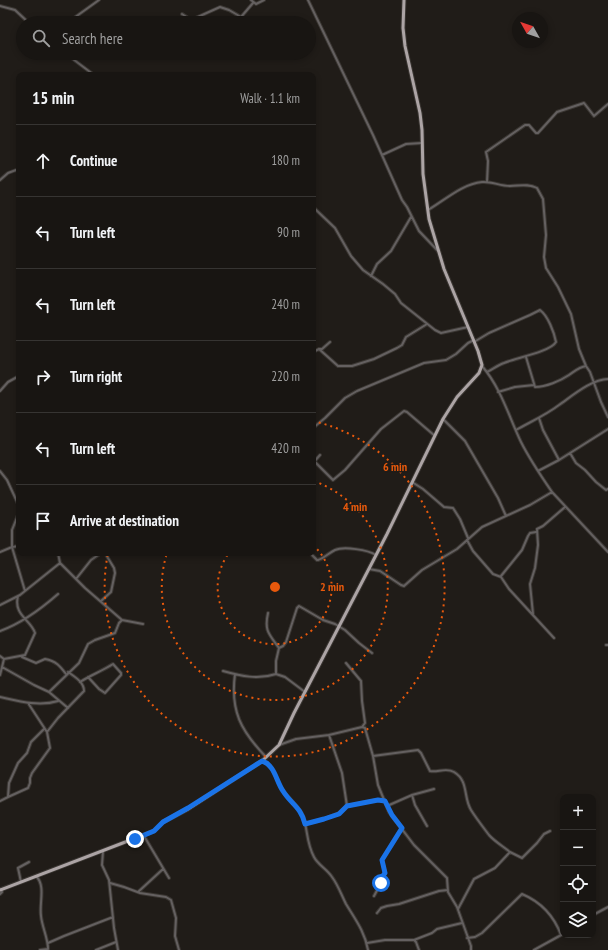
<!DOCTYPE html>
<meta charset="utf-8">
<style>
:root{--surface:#181512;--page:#252220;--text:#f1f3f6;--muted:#9f9f9f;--line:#363432}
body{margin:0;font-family:"PT Sans Narrow",sans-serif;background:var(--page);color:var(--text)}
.controls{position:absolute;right:12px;bottom:12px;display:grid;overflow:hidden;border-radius:8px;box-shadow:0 2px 6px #0003}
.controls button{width:36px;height:36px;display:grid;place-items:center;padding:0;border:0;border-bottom:1px solid var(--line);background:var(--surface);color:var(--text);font:20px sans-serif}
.compass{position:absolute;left:512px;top:12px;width:36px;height:36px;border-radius:50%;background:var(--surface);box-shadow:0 2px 6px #0003;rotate:310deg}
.stop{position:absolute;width:12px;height:12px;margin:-9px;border:3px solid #1a73e8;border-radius:50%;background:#fff}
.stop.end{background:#1a73e8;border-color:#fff;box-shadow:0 1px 4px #0008}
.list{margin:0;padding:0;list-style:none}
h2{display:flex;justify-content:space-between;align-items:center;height:52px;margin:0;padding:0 16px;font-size:17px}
h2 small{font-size:13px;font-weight:400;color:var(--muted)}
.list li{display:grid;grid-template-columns:26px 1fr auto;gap:12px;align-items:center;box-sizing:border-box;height:72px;padding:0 16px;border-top:1px solid var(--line)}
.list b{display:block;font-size:15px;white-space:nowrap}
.list em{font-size:13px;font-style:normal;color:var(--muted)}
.icon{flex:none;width:22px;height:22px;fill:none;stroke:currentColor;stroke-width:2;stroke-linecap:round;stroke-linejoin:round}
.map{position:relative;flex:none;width:608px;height:950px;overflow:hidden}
.search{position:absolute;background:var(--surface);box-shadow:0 2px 6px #0003;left:16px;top:16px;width:300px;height:44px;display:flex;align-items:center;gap:10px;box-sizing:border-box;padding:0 14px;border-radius:22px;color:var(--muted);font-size:15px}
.panel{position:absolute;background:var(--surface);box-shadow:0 2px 6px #0003;left:16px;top:72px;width:300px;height:484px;border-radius:8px}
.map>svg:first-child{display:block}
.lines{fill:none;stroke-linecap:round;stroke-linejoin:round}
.minor-casing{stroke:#3a3632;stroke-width:4}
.primary-casing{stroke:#3a3632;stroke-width:5}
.minor{stroke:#646060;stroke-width:2}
.primary{stroke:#aca4a5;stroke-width:3}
.route{stroke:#1a73e8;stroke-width:5}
.ring{fill:none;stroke:#e8590c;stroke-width:2;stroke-dasharray:2 4}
.centre{fill:#e8590c;stroke:#201c18;stroke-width:2}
.ring-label{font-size:12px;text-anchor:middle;font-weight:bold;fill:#e8590c;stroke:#201c18;stroke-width:3;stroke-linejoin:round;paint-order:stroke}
</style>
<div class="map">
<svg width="608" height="950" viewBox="0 0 608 950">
<rect width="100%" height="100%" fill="#201c18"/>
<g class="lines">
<!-- minor casing -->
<g class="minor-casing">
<path id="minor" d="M251,0L256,4L264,0
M308,0L373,135L402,200L407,207L419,231L438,251
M0,6L15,10L29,23
M182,14L191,20L220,7L229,10L241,17L253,3
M67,23L99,0
M65,53L94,75
M382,155L406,144L422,143
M0,180L8,173L16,170L19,172
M487,182L488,161L486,152L525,125H529L536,133H538L557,112L584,103L594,116L608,104
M313,207L335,228L351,256L363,270L383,284L395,294L401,303L435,330L441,333L468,327
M428,210C445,200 462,184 482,182C491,181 500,186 510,186C519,186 528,183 537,188L543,199L546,235L544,257L546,268L558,287L571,314L579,349L586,366L590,372L601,402L608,417
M371,276L377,264L391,251L411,217
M474,342L489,333L530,315L540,310C548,316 554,332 556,342C550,352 515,358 504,363C498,365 493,369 487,372
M319,349L338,366H352L374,359L397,348L402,345L406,337L427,324
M313,352L319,349H322L330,342
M526,357L535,387C546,387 560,381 569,375C575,371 579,367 586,366
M482,366C501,388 509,417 521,442C530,460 541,476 552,492L608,552
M0,391L8,382L19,376
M498,392L515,387L534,385
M539,418L543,430L559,460
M443,419L465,441L498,498L506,516
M313,428L325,418L345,398L357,391L424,363L446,360L456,354L468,343L474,340
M516,430C530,422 546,415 559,405C572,396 592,379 608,379
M570,453L576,463L585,470L596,482L606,490L608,489
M314,461L333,480L345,470L381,429L404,411L407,412L435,436
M313,463L320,455
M0,471L7,480L19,506L18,515L12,530V547L25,591
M538,471L559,460L608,429
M412,482L423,489L444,507L453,508L460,519L468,538
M467,540L473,551L493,574L501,577L509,589L554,638
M0,552L12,547L19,546
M58,553L60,563L85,588L122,620
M310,553L317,560H318C324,558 329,553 335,550C344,546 368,550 376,555
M369,569L380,571L401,585L404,586L422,570L457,549L482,527L530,505L552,492
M501,576L522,550L528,536L530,533L536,532
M76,579L91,560L101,553
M101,601L111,592L115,573L114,568L105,553
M0,605L20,595L60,563
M268,613C264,631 269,634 279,648L276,661V674L285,677L305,692
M533,614L530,584L535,568L538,545L537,529L543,526L565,507
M0,631C20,624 42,608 58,594
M606,645H608
M279,648L283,646L286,642L297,608L299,606L323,620L335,624L345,630L359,643L372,653
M0,656L4,659
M22,657L36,663L45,659C56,661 60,666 66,674
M346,663L361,681L362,701L365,723L362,727
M2,667L34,685L49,692L68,708
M223,671C241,676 258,680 276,674
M235,674C230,711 241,731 266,757
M0,675L4,659L25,655L35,633C31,620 13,615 18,596
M80,682C91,675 102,671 113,664L121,673V675L105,693L99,689L88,677
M49,692L79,663L88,644L95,640L115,633L119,623L122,620L143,624
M0,697C18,701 39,707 58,701
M47,732L58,718L84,691C84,682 75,677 68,672
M329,735L342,773L347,806
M279,745L296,739L329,735L362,727L365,728L373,756L378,785L389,812L414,845L447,878L448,892L457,907L471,946V950
M373,756L418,750L421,753L430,771C437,773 446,767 454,772C469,781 463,797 471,810C476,818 483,827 489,835C494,841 504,847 510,852
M262,761C275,766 276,782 284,792C290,800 299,806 303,816C308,830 306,842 314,857C318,865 327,869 332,877C338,885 341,894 346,904C355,919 365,932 368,950
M412,795L415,805L427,826
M8,797L28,788L30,783V778L32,773L50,748L47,732L28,703
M0,801L8,797L9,783L18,763L27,753L31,742L44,729
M387,806L412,795L434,789
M305,824L324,819L339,813L347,806L377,800L384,801
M144,836L169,878
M103,851L102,865L109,880L114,928L118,950
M36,876C46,886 39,903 41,916C42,927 48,938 48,949
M21,882L18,868L29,862
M110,883L124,887L140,893L166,897L171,900L176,918L175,936L179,950
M138,892L163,869
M0,894L2,892L1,889
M374,896L381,883L380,880L385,873L382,860L402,828
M458,909L474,879L495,868L510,852L522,858L537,843L544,834L550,831
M377,913L381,908L387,906L399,904L439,891L448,890
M593,915L608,907
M467,938L475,937L482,933L522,894C541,902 554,916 561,935
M414,940L432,933L437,929L462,923
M48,943L64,936L113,917
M367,943L385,940H414L416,942L419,950
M40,950L48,949
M96,950L116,942
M534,950L563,934"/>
</g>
<!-- primary casing -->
<g class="primary-casing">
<path id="primary" d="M0,890L154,831L163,822L188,809L262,761L279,745L294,713L387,534L443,419L457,397L479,373L482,365L478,351L444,269L429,219L423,174L422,130L420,113L405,46L403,28L404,0"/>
</g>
<!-- minor -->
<use href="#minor" class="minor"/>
<!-- primary -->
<use href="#primary" class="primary"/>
</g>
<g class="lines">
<!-- route -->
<path class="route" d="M135,839L154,831L163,822L188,808L262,761C275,765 276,781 283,791C291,804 301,807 305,824L324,819L339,814L347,806L378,800L385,801L392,815L402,828L382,860L385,873L380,880L381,883"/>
</g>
<!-- distance rings -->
<g class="ring">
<path d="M313 545A57 57 0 1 1 229 553"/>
<path d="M314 481A113 113 0 1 1 167 553"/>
<path d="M313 421A170 170 0 1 1 108 553"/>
</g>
<circle cx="275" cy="587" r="6" class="centre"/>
<g class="ring-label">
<text x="395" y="471">6 min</text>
<text x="355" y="511">4 min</text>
<text x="332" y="591">2 min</text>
</g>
</svg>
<div class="controls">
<button>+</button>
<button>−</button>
<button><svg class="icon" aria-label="locate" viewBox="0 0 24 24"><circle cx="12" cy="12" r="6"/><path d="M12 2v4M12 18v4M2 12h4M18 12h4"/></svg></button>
<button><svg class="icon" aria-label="layers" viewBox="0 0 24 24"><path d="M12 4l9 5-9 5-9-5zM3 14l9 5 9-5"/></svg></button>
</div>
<svg class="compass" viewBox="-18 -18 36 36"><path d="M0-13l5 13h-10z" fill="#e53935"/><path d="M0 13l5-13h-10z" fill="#9f9f9f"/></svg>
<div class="stop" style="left:381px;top:883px"></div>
<div class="stop end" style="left:135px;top:839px"></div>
<div class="search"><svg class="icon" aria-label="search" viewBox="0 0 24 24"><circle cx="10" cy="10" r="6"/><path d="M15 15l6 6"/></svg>Search here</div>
<section class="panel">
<h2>15 min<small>Walk · 1.1 km</small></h2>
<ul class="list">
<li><svg class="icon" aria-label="ahead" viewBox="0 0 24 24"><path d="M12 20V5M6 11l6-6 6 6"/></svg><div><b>Continue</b></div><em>180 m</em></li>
<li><svg class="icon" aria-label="left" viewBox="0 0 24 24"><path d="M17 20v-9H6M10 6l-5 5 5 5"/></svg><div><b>Turn left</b></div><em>90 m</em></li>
<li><svg class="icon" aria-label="left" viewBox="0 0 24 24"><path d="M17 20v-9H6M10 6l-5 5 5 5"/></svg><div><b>Turn left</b></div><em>240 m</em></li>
<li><svg class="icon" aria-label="right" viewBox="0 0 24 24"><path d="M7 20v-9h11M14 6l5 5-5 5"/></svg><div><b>Turn right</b></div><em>220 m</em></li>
<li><svg class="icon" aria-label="left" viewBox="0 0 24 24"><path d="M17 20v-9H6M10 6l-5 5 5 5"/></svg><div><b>Turn left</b></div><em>420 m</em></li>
<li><svg class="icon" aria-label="arrive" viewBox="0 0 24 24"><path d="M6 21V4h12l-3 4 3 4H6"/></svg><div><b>Arrive at destination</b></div></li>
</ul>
</section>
</div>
